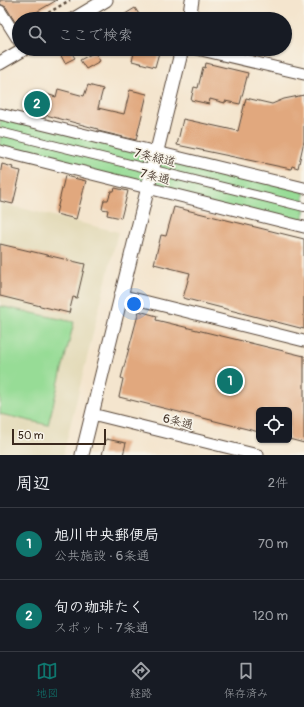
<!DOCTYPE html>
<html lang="ja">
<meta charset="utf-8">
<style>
:root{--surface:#171b24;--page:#242831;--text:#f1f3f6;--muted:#9ea1a6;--line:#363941;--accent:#0f766e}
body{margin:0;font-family:Pangolin,"Klee One",sans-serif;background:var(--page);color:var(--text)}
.controls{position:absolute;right:12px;bottom:12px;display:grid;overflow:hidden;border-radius:6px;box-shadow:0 1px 3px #0004}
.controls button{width:36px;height:36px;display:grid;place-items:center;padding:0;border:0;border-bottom:1px solid var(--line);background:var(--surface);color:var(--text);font:20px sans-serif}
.scale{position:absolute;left:12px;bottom:10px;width:94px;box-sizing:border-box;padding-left:4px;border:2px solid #3b2a1e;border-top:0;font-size:11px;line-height:14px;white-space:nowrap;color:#3b2a1e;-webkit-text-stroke:3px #f7f3e8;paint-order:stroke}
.you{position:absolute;left:134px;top:304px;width:14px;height:14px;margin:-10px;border:3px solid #fff;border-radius:50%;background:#1a73e8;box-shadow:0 0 0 6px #1a73e833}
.badge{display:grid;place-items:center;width:26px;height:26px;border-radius:50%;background:var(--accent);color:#fff;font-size:13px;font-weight:700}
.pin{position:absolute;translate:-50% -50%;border:2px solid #fff;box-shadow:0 1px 4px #0006}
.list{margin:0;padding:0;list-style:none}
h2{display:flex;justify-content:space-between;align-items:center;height:52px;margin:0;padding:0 16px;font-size:17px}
h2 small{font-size:13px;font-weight:400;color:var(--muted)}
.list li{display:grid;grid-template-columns:26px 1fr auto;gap:12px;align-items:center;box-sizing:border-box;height:72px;padding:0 16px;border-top:1px solid var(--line)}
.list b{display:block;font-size:15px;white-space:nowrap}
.list p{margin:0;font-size:13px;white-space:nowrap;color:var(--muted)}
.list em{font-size:13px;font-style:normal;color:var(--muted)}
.icon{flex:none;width:22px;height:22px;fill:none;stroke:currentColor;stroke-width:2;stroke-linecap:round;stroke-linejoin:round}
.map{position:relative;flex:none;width:304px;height:455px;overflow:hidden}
.search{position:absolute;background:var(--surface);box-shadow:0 1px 3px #0004;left:12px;right:12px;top:12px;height:44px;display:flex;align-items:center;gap:10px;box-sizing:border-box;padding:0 14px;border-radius:22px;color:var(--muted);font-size:15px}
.sheet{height:196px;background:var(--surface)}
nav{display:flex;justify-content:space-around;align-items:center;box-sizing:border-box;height:56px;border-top:1px solid var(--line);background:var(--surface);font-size:11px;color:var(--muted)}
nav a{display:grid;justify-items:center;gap:2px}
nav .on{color:var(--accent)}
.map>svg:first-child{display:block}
.built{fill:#e4dbba}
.green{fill:#97dc96;stroke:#69835a}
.building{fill:#e1a87e}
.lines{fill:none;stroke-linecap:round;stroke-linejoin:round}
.pedestrian-casing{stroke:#574638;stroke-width:10}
.minor-casing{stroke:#574638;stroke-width:13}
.tertiary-casing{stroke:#574638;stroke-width:15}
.path{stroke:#574638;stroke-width:2.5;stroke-dasharray:3 3;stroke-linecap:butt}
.pedestrian{stroke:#fff;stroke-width:8}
.minor{stroke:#fff;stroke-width:11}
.tertiary{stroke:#fff;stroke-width:13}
.labels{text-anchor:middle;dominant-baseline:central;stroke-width:3.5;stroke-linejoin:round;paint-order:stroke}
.street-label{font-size:12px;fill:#3b2a1e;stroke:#f7f3e8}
</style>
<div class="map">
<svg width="304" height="455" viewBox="0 0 304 455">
<rect width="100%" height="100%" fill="#f7f3e8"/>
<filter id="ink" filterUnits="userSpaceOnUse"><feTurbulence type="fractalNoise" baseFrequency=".025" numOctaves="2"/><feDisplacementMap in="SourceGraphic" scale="8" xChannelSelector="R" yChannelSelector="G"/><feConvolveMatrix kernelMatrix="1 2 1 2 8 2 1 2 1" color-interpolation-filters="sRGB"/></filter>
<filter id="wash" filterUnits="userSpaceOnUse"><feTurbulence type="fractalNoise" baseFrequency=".012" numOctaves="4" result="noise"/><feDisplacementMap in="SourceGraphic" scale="16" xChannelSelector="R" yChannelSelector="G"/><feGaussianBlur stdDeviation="0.9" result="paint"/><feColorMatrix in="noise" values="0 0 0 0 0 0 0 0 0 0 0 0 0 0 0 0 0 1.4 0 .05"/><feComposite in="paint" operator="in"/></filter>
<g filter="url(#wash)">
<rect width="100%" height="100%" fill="#f4e5ce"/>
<!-- built -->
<path class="built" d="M0,203L118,232L63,455H0Z"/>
<!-- green -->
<path class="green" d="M0,114L304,187V227L0,151Z
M0,306L74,322L48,425L0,414Z"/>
<g id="blocks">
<!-- building -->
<path class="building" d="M0,0H57L33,14L36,19H19L15,22L6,7L0,4Z
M135,8L142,19H117Z
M68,49H69L75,58L65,63L60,54Z
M135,49H160L155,67L132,61Z
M95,52L100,61L86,69L80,60Z
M206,63L248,73L240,104L225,101V103L210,99L209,104L191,100L194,87L198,88L203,67L205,68Z
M88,85L103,89L98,108L124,114L130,90L147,94L136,140L98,131V129L46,115V117L24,112L28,94L38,96L39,92L56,97L58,89L84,96Z
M304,95V141L298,168L292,166L291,169L177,145L183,119L238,131L246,98L272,104L284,99Z
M2,164L13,167L12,169L21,171L13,204L0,201V175Z
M65,176L86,181L76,219L56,214Z
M115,188L128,191L121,218L107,215L108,210L102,209L104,200H108L111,191H114Z
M174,207L304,239V329L183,298L190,273L154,264L161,235L166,236Z
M0,244L85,264L77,298L73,297L69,313L0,296Z
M139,311L157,316L156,320L304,356V443L289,439V410H259V432L119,397L123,379L121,378Z
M106,439L126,443L123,455H102Z"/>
</g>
</g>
<g filter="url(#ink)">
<use href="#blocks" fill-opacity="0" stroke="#574638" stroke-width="1"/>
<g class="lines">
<!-- pedestrian casing -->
<g class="pedestrian-casing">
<path id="pedestrian" d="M0,132L304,207"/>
</g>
<!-- minor casing -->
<g class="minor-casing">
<path id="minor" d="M0,11L19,41
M197,49L304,74
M0,114L304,188
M0,151L304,227
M120,295L304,341
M92,414L258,455"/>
</g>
<!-- tertiary casing -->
<g class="tertiary-casing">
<path id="tertiary" d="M74,19L106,0
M189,19L192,0
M0,63L24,49
M82,455L182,49"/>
</g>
<!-- path -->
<path class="path" d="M38,19L70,0"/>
<!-- pedestrian -->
<use href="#pedestrian" class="pedestrian"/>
<!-- minor -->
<use href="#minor" class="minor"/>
<!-- tertiary -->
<use href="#tertiary" class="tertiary"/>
</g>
</g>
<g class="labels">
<!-- street labels -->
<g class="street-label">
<text transform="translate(155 158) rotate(14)">7条緑道</text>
<text transform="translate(155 177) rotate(14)">7条通</text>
<text transform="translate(178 422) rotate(14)">6条通</text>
</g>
</g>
</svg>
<div class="controls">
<button><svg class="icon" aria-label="locate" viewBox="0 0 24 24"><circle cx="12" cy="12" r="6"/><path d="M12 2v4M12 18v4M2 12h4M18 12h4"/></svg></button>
</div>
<div class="scale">50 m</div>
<div class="you"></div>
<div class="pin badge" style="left:230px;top:381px">1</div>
<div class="pin badge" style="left:37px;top:104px">2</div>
<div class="search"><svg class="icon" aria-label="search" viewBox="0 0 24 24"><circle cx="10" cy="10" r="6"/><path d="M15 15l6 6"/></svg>ここで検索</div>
</div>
<section class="sheet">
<h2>周辺<small>2件</small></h2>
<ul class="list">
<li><span class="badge">1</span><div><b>旭川中央郵便局</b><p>公共施設 · 6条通</p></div><em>70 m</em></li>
<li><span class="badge">2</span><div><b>旬の珈琲たく</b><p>スポット · 7条通</p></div><em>120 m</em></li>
</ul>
</section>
<nav>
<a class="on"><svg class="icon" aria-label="map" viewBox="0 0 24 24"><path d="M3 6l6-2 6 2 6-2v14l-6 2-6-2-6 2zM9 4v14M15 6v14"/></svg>地図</a>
<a><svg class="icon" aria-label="directions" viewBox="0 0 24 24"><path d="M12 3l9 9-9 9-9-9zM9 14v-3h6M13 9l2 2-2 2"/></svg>経路</a>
<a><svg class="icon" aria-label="saved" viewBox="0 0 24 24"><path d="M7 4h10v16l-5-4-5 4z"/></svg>保存済み</a>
</nav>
